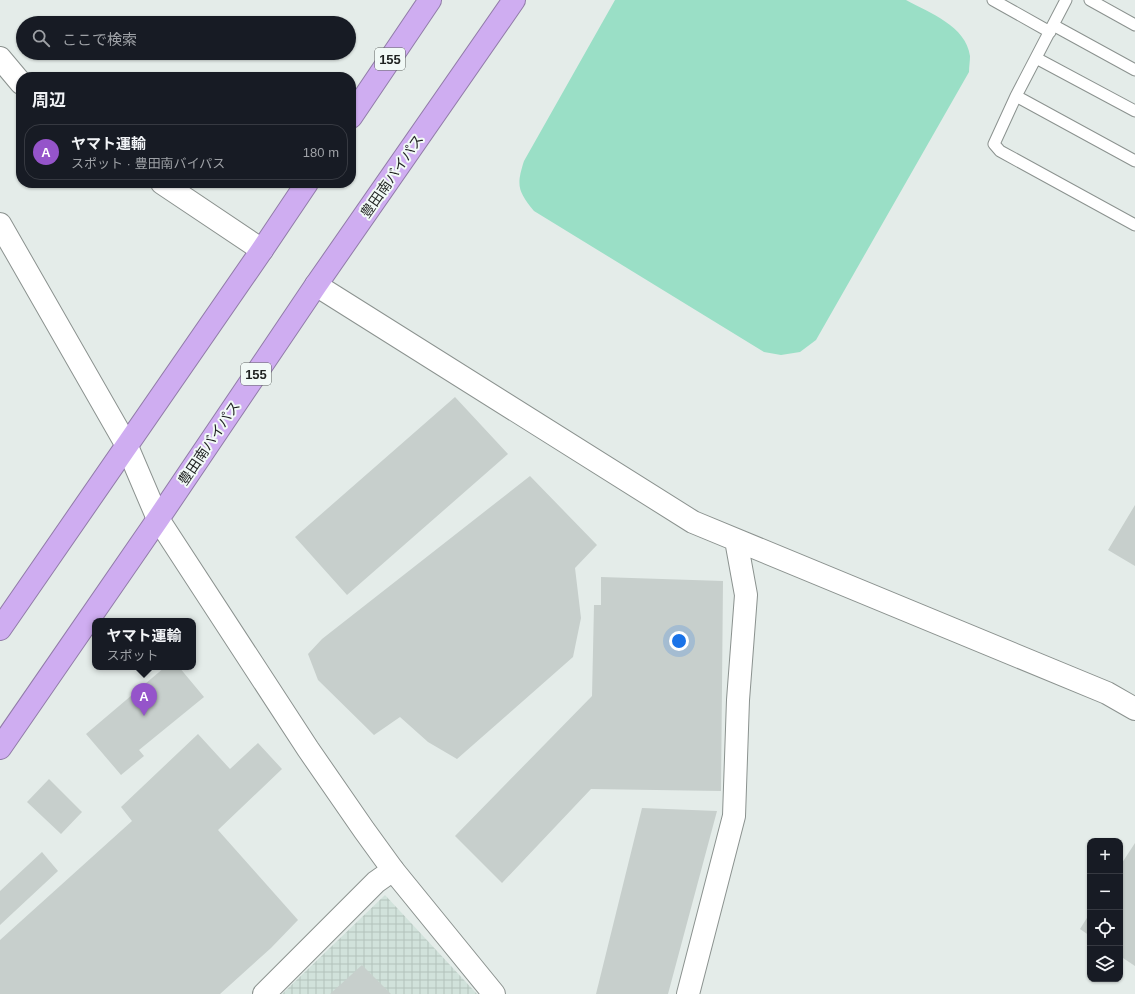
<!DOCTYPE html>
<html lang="ja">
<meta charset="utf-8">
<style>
:root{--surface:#171b24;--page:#20242c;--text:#f1f3f6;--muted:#9ea1a6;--line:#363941;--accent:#9554ca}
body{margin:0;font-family:Helvetica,"Noto Sans JP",sans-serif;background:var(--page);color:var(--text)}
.controls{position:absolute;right:12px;bottom:12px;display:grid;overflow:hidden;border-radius:8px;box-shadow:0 1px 3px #0004}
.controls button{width:36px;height:36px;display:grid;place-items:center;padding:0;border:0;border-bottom:1px solid var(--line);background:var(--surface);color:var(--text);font:20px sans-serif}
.you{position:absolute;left:679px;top:641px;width:14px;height:14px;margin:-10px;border:3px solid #fff;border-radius:50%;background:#1a73e8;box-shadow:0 0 0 6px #1a73e833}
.badge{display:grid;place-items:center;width:26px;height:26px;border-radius:50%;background:var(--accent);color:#fff;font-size:13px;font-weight:700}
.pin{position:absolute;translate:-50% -33px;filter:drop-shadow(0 1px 2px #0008)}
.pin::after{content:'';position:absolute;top:21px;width:14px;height:12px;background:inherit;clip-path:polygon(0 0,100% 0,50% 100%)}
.popup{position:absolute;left:92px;top:618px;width:104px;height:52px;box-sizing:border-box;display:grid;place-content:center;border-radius:8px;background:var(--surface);filter:drop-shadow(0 1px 3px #0005);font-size:13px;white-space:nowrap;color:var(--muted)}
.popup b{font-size:15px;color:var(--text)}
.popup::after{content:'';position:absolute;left:50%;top:100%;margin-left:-8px;border:8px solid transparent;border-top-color:var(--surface)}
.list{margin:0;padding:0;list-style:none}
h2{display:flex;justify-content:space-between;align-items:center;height:52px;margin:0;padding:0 16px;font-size:17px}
h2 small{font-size:13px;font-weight:400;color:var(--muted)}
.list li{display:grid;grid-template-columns:26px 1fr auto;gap:12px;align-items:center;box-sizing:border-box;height:56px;margin:0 8px 8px;padding:0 8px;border:1px solid var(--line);border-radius:16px}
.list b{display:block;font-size:15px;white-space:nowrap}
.list p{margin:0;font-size:13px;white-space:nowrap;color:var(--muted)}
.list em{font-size:13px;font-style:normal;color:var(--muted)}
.icon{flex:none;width:22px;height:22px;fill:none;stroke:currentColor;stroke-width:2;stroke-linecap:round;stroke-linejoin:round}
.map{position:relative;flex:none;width:1135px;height:994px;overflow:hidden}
.search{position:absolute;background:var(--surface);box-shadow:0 1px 3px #0004;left:16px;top:16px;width:340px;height:44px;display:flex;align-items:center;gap:10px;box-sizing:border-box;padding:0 14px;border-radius:22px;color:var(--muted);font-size:15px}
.panel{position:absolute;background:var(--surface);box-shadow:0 1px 3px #0004;left:16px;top:72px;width:340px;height:116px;border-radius:16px}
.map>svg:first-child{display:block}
.industrial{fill:url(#industrial-grid)}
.green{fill:#9adfc6}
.building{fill:#c7cfcc}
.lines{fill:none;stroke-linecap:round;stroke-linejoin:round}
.lane-casing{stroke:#8b928f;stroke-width:13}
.street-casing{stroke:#8b928f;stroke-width:24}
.secondary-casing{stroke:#8b928f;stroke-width:24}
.highway-casing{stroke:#917ca8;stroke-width:24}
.lane{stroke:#fff;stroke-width:11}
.street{stroke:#fff;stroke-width:22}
.secondary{stroke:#fff;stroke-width:22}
.highway{stroke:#cfadf1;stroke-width:22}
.labels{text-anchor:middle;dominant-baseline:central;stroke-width:4;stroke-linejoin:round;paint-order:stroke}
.shield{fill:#f1f9f6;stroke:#5e6261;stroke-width:1}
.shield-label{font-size:13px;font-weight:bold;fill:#1f2221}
.street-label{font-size:14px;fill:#1f2221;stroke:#f1f9f6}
</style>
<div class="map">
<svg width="1135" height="994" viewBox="0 0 1135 994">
<defs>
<pattern id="industrial-grid" width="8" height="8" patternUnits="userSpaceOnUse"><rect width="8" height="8" fill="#d1e2db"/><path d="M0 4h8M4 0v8" fill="none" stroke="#b3c2bc"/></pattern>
</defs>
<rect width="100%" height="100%" fill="#e4ece9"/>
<!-- industrial -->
<path class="industrial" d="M385,895L477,994H282Z"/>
<!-- green -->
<path class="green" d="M615,0H906C930,13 966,26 970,56C970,61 969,67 969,72L816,340L800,352L781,355L764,352L534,211C518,191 516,186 524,161Z"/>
<!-- building -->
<path class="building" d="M455,397L508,454L347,595L295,537Z
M530,476L597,545L575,568L581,618L573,657L457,759L428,742L400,717L374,735L318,680L308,654L322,639Z
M1135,505V566L1108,550Z
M601,577L723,581L721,791L591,789L502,883L455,836L592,696L594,605H601Z
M165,667H179L204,697L139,750L144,756L121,775L86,734Z
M198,734L230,769L258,743L282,769L218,830L298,920L271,948L220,994H0V940L132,821L121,807Z
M49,779L82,812L61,834L27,802Z
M642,808L717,811L668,994H596Z
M1135,843V966L1120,956V866Z
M42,852L58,871L0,925V891Z
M1090,913V936L1080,929Z
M362,965L391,994H330Z"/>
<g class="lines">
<!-- lane casing -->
<g class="lane-casing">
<path id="lane" d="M993,0L1050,32
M1066,0L1016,96L994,144L1000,151L1135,225
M1090,0L1135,25
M1053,25L1135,70
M1036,58L1135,111
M1016,96L1135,161"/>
</g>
<!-- street casing -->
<g class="street-casing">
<path id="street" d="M0,58L21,83
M162,183L262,250
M316,285L693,522L1107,693L1135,709
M264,994L376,882L393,870
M688,994L734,816L738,700L746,595L736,540"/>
</g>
<!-- secondary casing -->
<g class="secondary-casing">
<path id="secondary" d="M0,224L126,444L158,519L308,749L364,830L393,870L494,994"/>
</g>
<!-- highway casing -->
<g class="highway-casing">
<path id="highway" d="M351,117L430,0
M0,629L262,250L307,183
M0,748L158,519L316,285L514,0"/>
</g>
<!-- lane -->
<use href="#lane" class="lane"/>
<!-- street -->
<use href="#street" class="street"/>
<!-- secondary -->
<use href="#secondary" class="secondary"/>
<!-- highway -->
<use href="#highway" class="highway"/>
</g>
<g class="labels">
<!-- shield labels -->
<g class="shield">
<rect x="375" y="48" width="30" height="22" rx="3"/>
<rect x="241" y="363" width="30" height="22" rx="3"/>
</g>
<g class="shield-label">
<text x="390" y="59">155</text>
<text x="256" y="374">155</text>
</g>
<!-- street labels -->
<g class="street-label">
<text transform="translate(392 176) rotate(-55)">豊田南バイパス</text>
<text transform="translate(209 443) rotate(-56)">豊田南バイパス</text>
</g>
</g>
</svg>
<div class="controls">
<button>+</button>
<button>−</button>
<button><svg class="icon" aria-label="locate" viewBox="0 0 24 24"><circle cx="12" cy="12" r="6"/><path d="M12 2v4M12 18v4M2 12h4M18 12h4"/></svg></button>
<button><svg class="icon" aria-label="layers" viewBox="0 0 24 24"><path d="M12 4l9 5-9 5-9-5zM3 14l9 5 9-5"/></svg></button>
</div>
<div class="you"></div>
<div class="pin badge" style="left:144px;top:716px">A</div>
<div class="popup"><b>ヤマト運輸</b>スポット</div>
<div class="search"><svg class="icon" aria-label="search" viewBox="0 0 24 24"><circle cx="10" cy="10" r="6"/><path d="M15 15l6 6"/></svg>ここで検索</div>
<section class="panel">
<h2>周辺<small></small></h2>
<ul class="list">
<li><span class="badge">A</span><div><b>ヤマト運輸</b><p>スポット · 豊田南バイパス</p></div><em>180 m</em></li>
</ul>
</section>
</div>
